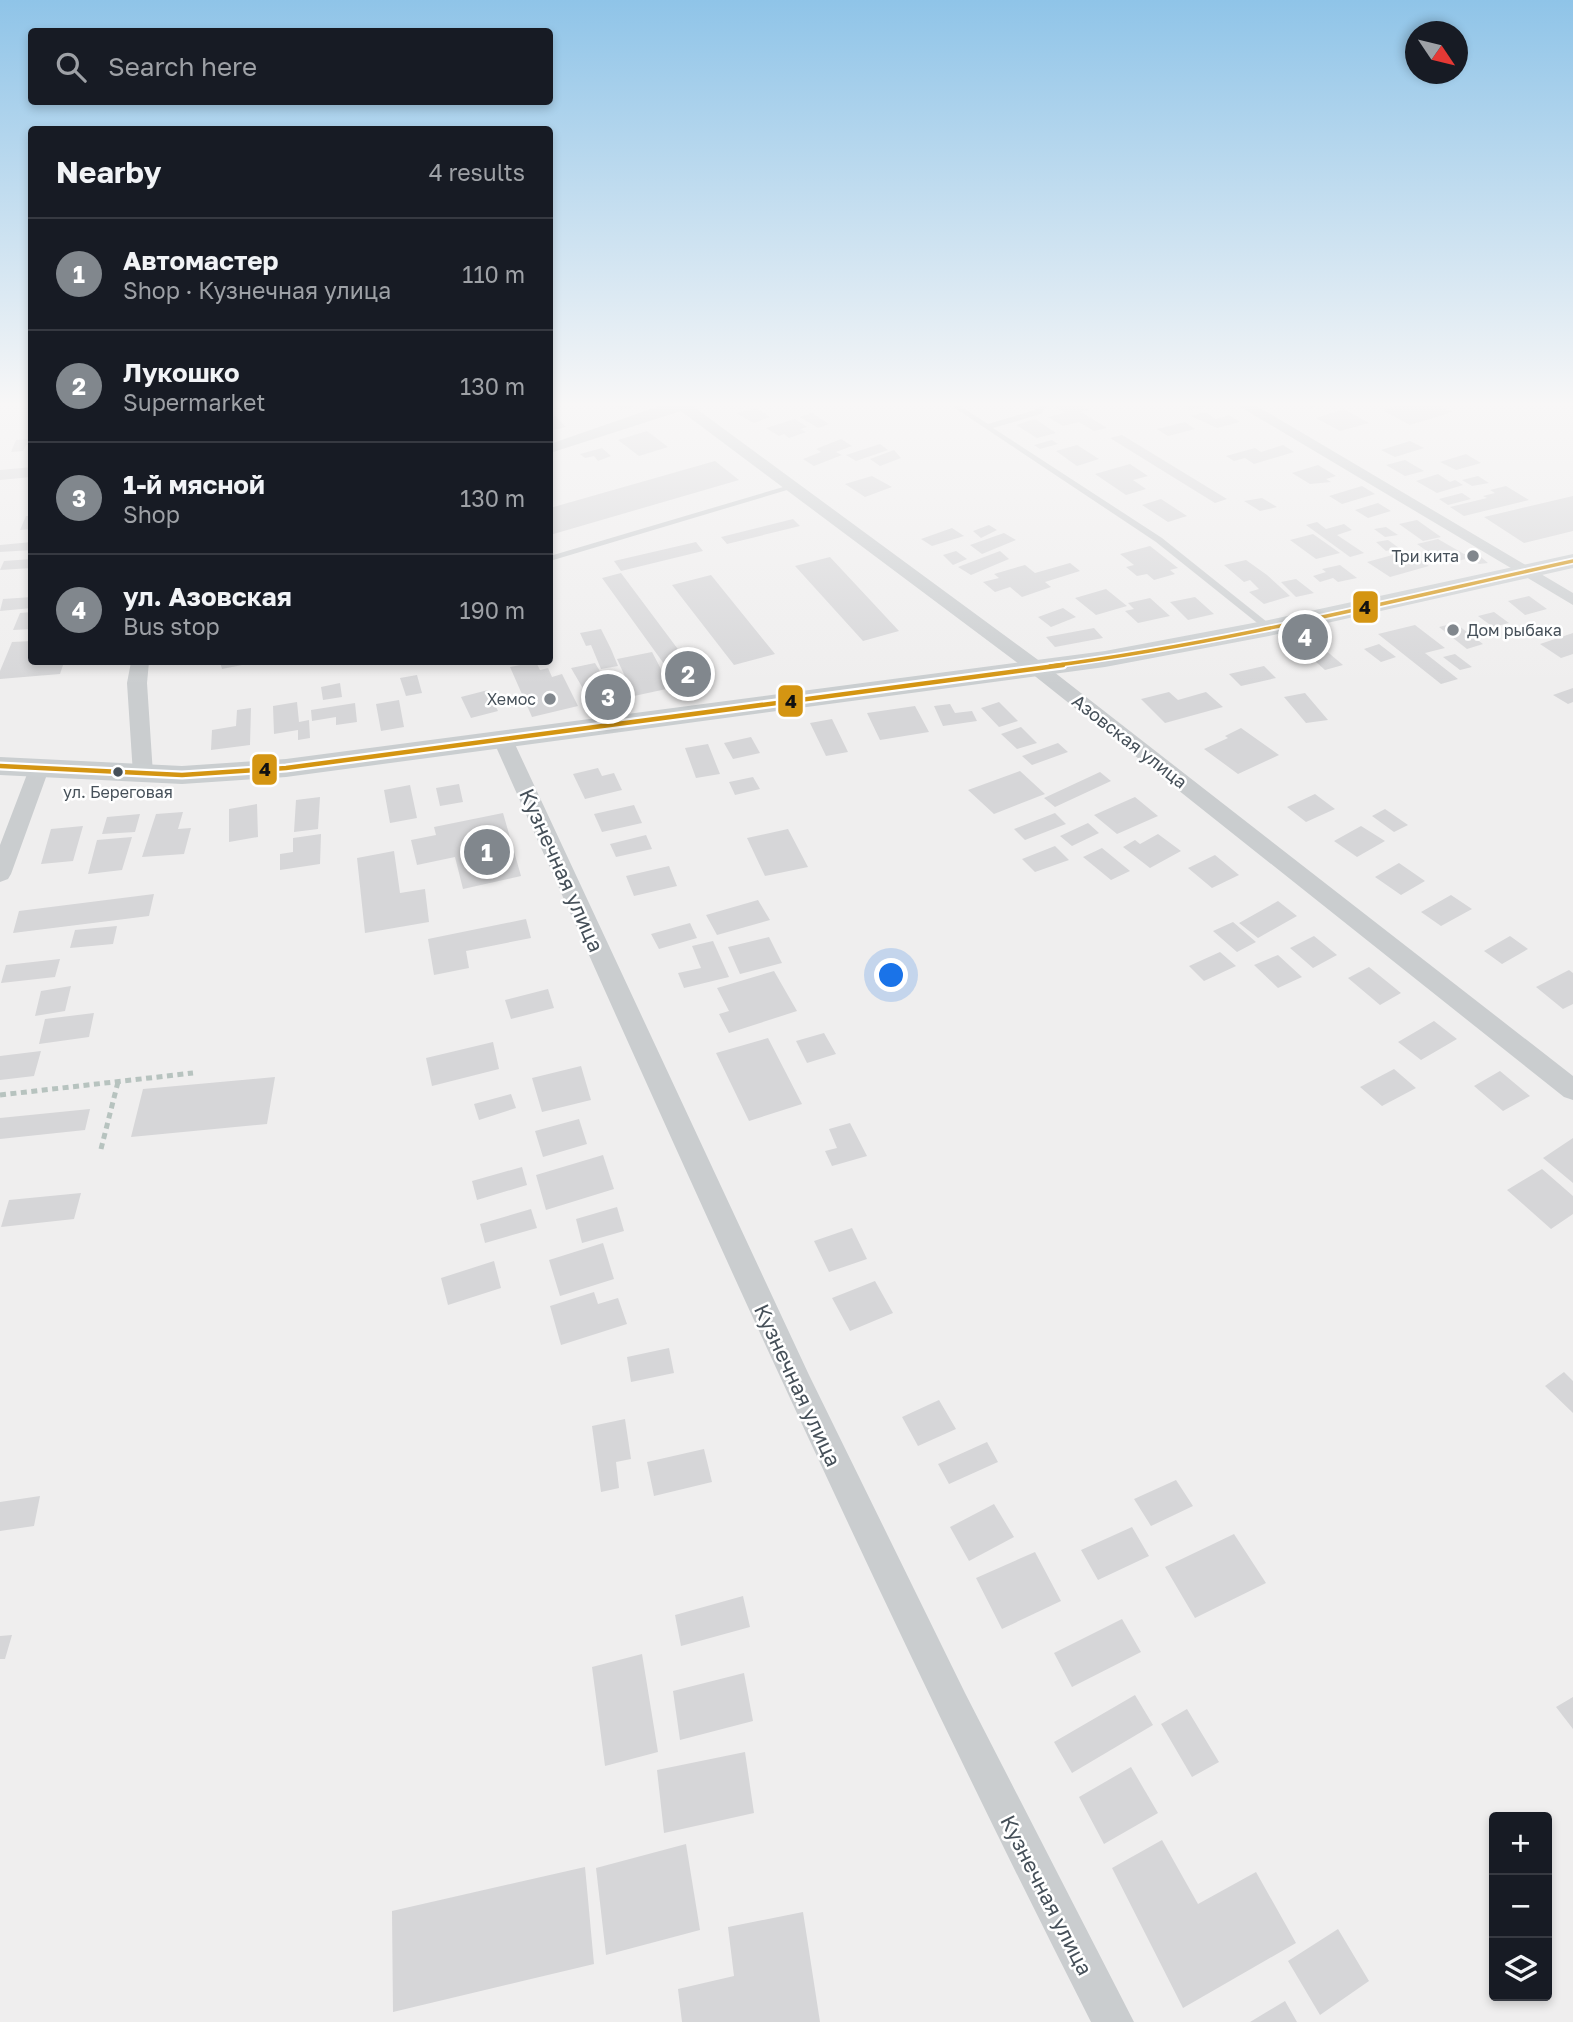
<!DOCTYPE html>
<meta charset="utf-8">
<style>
:root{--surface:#171b24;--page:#242831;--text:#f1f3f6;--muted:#9ea1a6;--line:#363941;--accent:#81878d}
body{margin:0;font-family:"Golos Text",sans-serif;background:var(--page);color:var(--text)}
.controls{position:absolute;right:21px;bottom:21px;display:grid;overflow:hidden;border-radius:7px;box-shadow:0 4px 10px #0003}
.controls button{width:63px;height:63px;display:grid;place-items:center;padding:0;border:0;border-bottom:2px solid var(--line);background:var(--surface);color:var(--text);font:35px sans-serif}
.compass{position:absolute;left:1405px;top:21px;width:63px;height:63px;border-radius:50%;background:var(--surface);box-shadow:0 4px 10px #0003;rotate:125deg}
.you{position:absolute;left:892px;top:976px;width:24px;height:24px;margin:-18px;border:5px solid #fff;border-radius:50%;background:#1a73e8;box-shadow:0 0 0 10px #1a73e833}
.badge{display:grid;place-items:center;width:46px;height:46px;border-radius:50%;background:var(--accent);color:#fff;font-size:23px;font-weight:700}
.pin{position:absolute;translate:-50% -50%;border:4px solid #fff;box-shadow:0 2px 7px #0006}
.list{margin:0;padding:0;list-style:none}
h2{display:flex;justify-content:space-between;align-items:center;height:91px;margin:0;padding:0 28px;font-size:30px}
h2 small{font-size:23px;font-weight:400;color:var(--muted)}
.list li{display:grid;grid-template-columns:46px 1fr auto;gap:21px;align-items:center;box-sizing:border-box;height:112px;padding:0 28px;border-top:2px solid var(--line)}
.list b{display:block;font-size:26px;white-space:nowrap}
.list p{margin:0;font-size:23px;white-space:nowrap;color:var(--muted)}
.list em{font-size:23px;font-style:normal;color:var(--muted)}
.icon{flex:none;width:38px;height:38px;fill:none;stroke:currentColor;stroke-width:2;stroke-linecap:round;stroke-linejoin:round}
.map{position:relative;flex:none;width:1573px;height:2022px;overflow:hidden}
.search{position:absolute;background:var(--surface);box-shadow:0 4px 10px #0003;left:28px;top:28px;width:525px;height:77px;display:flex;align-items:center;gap:18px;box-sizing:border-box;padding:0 24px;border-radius:7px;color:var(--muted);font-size:26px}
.panel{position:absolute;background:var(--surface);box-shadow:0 4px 10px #0003;left:28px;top:126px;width:525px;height:539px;border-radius:7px}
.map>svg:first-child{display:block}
.building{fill:#d6d6d8}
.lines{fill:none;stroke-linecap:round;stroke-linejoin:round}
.path{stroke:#b7c3bf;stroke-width:5;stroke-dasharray:6 4.5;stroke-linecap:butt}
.lane{fill:#cacdcf;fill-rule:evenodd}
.street{fill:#cacdcf;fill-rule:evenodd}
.secondary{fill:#caced0;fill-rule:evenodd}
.bus-1-far1-casing{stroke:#fff;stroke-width:7}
.bus-1-casing{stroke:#fff;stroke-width:9}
.bus-1-far1{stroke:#d49512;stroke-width:3.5}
.bus-1{stroke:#d49512;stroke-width:4.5}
.poi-dot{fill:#81878d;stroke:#fff;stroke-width:2.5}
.bus-dot{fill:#465059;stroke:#fff;stroke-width:2.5}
.labels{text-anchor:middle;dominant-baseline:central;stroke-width:5;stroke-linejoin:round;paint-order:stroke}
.far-poi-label{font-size:16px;fill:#465059;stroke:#fff;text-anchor:end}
.bus-label{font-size:16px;fill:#465059;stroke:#fff}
.street-label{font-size:18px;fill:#465059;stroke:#fff}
.near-street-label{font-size:21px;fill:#465059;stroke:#fff}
.line-badge{stroke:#fff;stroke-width:2.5}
.pale-badge-label{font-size:19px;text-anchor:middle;font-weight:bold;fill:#111}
</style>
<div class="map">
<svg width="1573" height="2022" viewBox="0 0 1573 2022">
<rect width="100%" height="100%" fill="#efeeee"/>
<!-- building -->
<path class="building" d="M610,402H646V403L621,410Z
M1077,402L1089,410L1081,412L1107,428L1094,431L1079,422L1063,426L1048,417L1065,413L1056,407Z
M1195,402H1207L1210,405L1190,410L1183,406Z
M1284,402H1328V403L1311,408L1304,404L1293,407Z
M1409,402H1432L1452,412L1410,425L1382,410Z
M756,408L770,417L754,423L736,413Z
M1344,409L1369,423L1340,431L1316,418Z
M1205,412L1216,419L1229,415L1240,422L1217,428L1191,416Z
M812,413L829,424L818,428L800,417Z
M555,416L566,427L550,431V418Z
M795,419L807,427L800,429L806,432L789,438L784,434L779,436L766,428Z
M1035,419L1056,433L1037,438L1016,425Z
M1185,422L1195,429L1168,436L1157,429Z
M647,431L668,447L639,456L618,440Z
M1122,435L1227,499L1215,503L1110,438Z
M32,439V445H26L23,451L11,452L16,440Z
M841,439L852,446L836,452L842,455L814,466L803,459L821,452L816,449Z
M1052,440L1058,444L1040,449L1034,445Z
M1410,441L1424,448L1395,457L1381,450Z
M880,444L888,450L856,461L846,455Z
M1077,445L1099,459L1077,466L1056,451Z
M1283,445L1294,452L1254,464L1245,458L1234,461L1226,456L1255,448L1261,452Z
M602,448L611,456L598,461L594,456L585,458L580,454Z
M894,450L901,458L880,466L870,459Z
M1466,454L1481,463L1456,470L1440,462Z
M1405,460L1424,471L1405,476L1386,465Z
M715,461L739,480L550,535V508Z
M1130,464L1148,476L1133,480L1146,489L1126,495L1095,474Z
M1318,465L1336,476L1326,479L1331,482L1310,484L1292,473Z
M32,467L31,477L0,480V470Z
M1438,474L1450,482L1455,480L1463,485L1437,493L1416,481Z
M872,476L892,487L865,497L845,484Z
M1478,476L1489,483L1472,486L1462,480Z
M1362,486L1375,494L1342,504L1329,496Z
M1506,486L1529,500L1464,516L1450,507L1487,498L1483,496L1495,493L1490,490Z
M1462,493L1471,499L1448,505L1439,499Z
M1573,496V531L1524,543L1484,517Z
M1262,498L1277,507L1260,511L1244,501Z
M1161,499L1187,516L1168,522L1142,505Z
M1378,503L1391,511L1368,518L1355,510Z
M26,516H32V529L20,530Z
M793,519L800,526L727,544L721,537Z
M1417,520L1441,537L1423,541L1399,524Z
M1317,522L1326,529L1344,524L1352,530L1337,535L1364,553L1350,557L1306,525Z
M989,525L997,530L981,538L973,531Z
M1386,527L1398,535L1385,537L1374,529Z
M952,528L964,536L932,546L921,539Z
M1004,533L1016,540L982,554L970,545Z
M1313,534L1340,553L1316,559L1290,540Z
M1438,539L1464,554L1475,552L1488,563L1479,564L1470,558L1445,564L1417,544Z
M1388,540L1399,548L1386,551L1376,542Z
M32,542V550L0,552V545Z
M696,542L703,551L621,571L614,561Z
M1150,546L1178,568L1170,570L1175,574L1154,580L1147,574L1137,576L1126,567L1134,565L1120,554Z
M956,551L967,559L953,565L943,555Z
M1000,551L1009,559L971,575L958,567Z
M1407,551L1429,566L1390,577L1367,562Z
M830,557L899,631L863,641L795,566Z
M32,559V568L0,570L4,561Z
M1246,560L1267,575L1290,596L1264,604L1249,592L1259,589L1250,580L1244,582L1224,565Z
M1070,563L1080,571L1045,582L1051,587L1022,597L1010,587L995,592L983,582L999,578L994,574L1025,565L1035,573Z
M1340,565L1357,578L1338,582L1333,578L1320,582L1313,576L1326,572L1322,569Z
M621,573L689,664L702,681L680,686L602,578Z
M711,575L775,654L734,665L672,585Z
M1296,579L1314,593L1296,597L1281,582Z
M1106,589L1127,606L1096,615L1075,598Z
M1529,596L1547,609L1525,615L1508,601Z
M32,597V608L0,611L3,599Z
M1195,597L1214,614L1188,620L1170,602Z
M1150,598L1170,616L1138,623L1125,611L1134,609L1128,603Z
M1063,608L1076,617L1051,627L1038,617Z
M32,612V629L13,630L20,613Z
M1494,612L1509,623L1493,627L1478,616Z
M1455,623L1483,644L1467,649L1439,627Z
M1415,625L1445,648L1425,653L1458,679L1441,684L1378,634Z
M1094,628L1103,638L1055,647L1046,637Z
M601,629L611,649L618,666L601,669L591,645L586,646L580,633Z
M1573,633V654L1561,658L1540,644Z
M32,641V662H64L60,674L0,679V671L12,642Z
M1379,644L1396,657L1381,662L1364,649Z
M1324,649L1343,665L1325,670L1306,653Z
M652,652L671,688L634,696L617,659Z
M1455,654L1472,667L1460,670L1443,657Z
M220,662H252V663L222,669Z
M536,662L540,670L548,668L552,677L562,674L578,706L532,717L510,667Z
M595,663L609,686L585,692L571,668Z
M1264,666L1276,678L1241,686L1229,674Z
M417,675L422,693L406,696L400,678Z
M340,683L342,697L323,700L321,687Z
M1573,688V702L1568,704L1553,695Z
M488,690L498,711L471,718L461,697Z
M614,690L620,700L601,705L596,695Z
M1169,692L1178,700L1206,692L1223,707L1165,723L1141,699Z
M1305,693L1328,720L1306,723L1284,697Z
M399,700L404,727L381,731L376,704Z
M297,702L299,722L309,720L310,738L298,740V730L274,734L273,706Z
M999,702L1018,721L999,727L981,708Z
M355,703L357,722L336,725V717L312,721L311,710Z
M950,704L955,713L972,711L977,721L943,726L934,706Z
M915,706L929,732L880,740L867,713Z
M251,708L250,745L211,750L212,730L236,726L237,710Z
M832,719L848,752L826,756L810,723Z
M1021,727L1037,743L1017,749L1001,734Z
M1241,728L1279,755L1238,774L1204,749L1228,738L1225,736Z
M751,737L760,753L733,759L724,743Z
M1058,743L1068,752L1032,765L1022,756Z
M708,744L720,774L696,778L685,748Z
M598,768L602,776L614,773L622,790L585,799L573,774Z
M1020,771L1045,794L994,814L968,790Z
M1100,772L1111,781L1055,807L1044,798Z
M753,777L760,789L735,795L729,782Z
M459,784L463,802L440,806L436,788Z
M410,785L417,818L390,823L384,790Z
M1315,794L1335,809L1306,822L1287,807Z
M320,797L318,829L294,832L296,800Z
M1135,797L1158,816L1117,834L1094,815Z
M257,804L258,837L229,842V809Z
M634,805L642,823L602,832L594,814Z
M1385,809L1408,825L1394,832L1372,816Z
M183,812L178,829L191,828L184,854L142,857L156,814Z
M503,813L521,876L463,889L455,857L417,865L411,840L436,835L434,827Z
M1055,813L1066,824L1025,840L1014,829Z
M140,814L135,832L102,834L107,817Z
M1088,823L1099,833L1072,846L1060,836Z
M83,826L73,861L41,864L51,829Z
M1361,826L1385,841L1357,857L1334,841Z
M788,829L808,867L765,876L747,838Z
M321,834L320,864L280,870V854L293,852V838Z
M1158,834L1181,851L1150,868L1123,847L1135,840L1140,844Z
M646,835L652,849L616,857L610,844Z
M132,837L122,870L88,874L97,840Z
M1055,846L1069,860L1035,872L1022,859Z
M1102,848L1130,871L1111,880L1083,857Z
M394,851L400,893L425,889L429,922L365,933L357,858Z
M1215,855L1239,875L1212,888L1188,868Z
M1399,863L1425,881L1401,895L1375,877Z
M669,866L677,886L634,896L626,876Z
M154,894L149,916L13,933L19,911Z
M1451,895L1472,909L1441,926L1421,912Z
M758,900L770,920L717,935L706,915Z
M1278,901L1297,916L1258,938L1239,923Z
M526,919L531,938L466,951L469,968L434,975L428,939Z
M1233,922L1256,942L1237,952L1213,931Z
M690,923L697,938L659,949L651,934Z
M117,926L113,944L70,948L75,930Z
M1314,936L1337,955L1313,968L1290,948Z
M1510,936L1528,949L1502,964L1484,951Z
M769,937L782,963L740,974L728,947Z
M713,941L729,977L684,988L678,973L701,968L692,946Z
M1220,952L1236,966L1204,981L1189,966Z
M1278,955L1302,977L1278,988L1254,965Z
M60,959L55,977L1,983L6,965Z
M1369,967L1401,993L1380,1005L1348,978Z
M1569,970L1573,973V1004L1563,1009L1536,987Z
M774,971L797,1011L729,1033L719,1014L729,1011L717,988Z
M71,986L65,1011L35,1016L41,991Z
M548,989L554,1008L511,1019L505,1000Z
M94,1013L89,1037L39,1044L45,1019Z
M1434,1021L1457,1039L1421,1060L1398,1042Z
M824,1033L836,1054L807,1063L796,1041Z
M768,1038L802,1104L749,1121L716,1053Z
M493,1042L499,1069L432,1086L426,1058Z
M41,1051L34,1076L0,1080V1056Z
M581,1066L591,1100L542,1112L532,1078Z
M1394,1069L1416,1088L1382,1106L1360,1087Z
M1500,1071L1530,1096L1503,1111L1474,1086Z
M275,1077L267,1124L131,1137L143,1089Z
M511,1094L516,1108L479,1120L474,1104Z
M90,1109L85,1130L0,1139V1118Z
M579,1119L587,1144L543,1157L535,1131Z
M850,1123L867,1156L832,1166L825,1151L837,1148L829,1129Z
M1573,1138V1183L1543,1158Z
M603,1155L614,1189L546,1210L536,1175Z
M522,1167L527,1185L477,1200L472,1181Z
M1542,1169L1573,1196V1214L1551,1229L1507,1190Z
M81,1193L74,1219L1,1227L9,1200Z
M617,1207L624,1231L582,1243L576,1219Z
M531,1209L537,1228L485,1243L480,1224Z
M852,1228L867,1259L829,1272L814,1241Z
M603,1243L614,1279L560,1296L549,1260Z
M494,1261L501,1288L448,1305L441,1278Z
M875,1281L893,1313L850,1331L832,1298Z
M594,1292L598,1304L618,1298L627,1324L561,1345L550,1306Z
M669,1348L674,1373L631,1382L627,1357Z
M1564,1372L1573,1381V1413L1545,1386Z
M939,1400L956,1429L918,1446L902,1417Z
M625,1419L631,1459L616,1462L619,1488L601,1492L592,1426Z
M987,1442L998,1462L949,1484L938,1464Z
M704,1449L712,1482L654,1496L647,1462Z
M1176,1480L1193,1506L1151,1526L1134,1499Z
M40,1496L34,1526L0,1531V1502Z
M994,1504L1014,1537L969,1561L950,1527Z
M1132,1527L1149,1556L1098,1580L1081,1550Z
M1234,1534L1266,1583L1195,1618L1165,1567Z
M1035,1552L1061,1601L1002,1629L976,1578Z
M743,1596L750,1627L681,1646L675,1615Z
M1122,1619L1141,1652L1072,1687L1054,1653Z
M12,1635L5,1659H0V1636Z
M642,1654L658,1752L605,1766L592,1667Z
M744,1673L753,1721L680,1740L673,1691Z
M1135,1695L1153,1725L1072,1773L1054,1742Z
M1573,1697V1729L1556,1707Z
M1187,1709L1219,1762L1192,1777L1161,1724Z
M745,1752L754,1813L664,1833L657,1770Z
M1131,1767L1158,1813L1104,1844L1079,1797Z
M1162,1840L1198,1904L1256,1872L1296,1943L1183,2008L1112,1868Z
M686,1844L700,1930L606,1955L596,1868Z
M585,1867L594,1964L393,2012L392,1911Z
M803,1912L820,2022H682L678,1989L734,1976L728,1927Z
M1338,1929L1369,1981L1320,2015L1288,1961Z
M1285,2001L1297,2022H1250Z"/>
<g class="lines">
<!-- path -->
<path class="path" d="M0,1095L193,1073
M101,1149L118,1082"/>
<!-- lane -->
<path class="lane" d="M946,402H954L988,424L1035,410L1039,406L1035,402H1043L1047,406L1041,414L993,428L1162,538L1272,626V630H1266L1156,542Z
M790,485L797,487L550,561V556Z"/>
<!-- street -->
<path class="street" d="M671,402H700L694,407L1045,665L1573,1076V1100L1564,1097L1031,673L681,411L550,453V444Z
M1232,402H1250L1573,593V605Z
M131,662H149L147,683L153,774L150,779H136L133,774L127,683Z
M503,734L510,736L513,740L809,1375L965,1693L1134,2022H1091C877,1601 685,1171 493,740L496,736Z
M39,763L46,764L49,769L11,874L8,879L0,882V845L29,769L32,764Z"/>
<!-- secondary -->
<path class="secondary" d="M1573,554V568L1269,636L1105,667L286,777L182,784L0,775V757L182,766L286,759L1105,651L1269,620Z"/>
<!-- bus-1-far1 casing -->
<g class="bus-1-far1-casing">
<path id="bus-1-far1" d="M1050,666C1226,643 1400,599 1573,561"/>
</g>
<!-- bus-1 casing -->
<g class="bus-1-casing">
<path id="bus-1" d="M0,766L182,775L286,768L1063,665"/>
</g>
<!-- bus-1-far1 -->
<use href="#bus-1-far1" class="bus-1-far1"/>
<!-- bus-1 -->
<use href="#bus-1" class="bus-1"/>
</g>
<!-- sky -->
<linearGradient id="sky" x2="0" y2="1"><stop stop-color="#8fc4e8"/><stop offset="0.59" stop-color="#f8f7f7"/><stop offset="1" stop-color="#f8f7f7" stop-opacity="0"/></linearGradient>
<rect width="1573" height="685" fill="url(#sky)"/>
<!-- markers -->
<g class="poi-dot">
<circle cx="1473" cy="556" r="7"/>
<circle cx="1453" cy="630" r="7"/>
<circle cx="550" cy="699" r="7"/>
</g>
<circle class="bus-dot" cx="118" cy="772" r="6"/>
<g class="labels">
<!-- far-poi labels -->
<g class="far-poi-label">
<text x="1459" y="556">Три кита</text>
<text x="1467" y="630" text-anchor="start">Дом рыбака</text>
<text x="536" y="699">Хемос</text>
</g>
<!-- bus labels -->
<g class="bus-label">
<text x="118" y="792">ул. Береговая</text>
</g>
<!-- street labels -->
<g class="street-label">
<text transform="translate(1130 741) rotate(38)">Азовская улица</text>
</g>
<!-- near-street labels -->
<g class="near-street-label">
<text transform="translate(562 870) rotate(66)">Кузнечная улица</text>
<text transform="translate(798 1385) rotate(65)">Кузнечная улица</text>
<text transform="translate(1047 1895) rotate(63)">Кузнечная улица</text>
</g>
</g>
<g class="line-badge">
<rect x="1352" y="590" width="27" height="34" rx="7" fill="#d49512"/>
<rect x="777" y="684" width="27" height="34" rx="7" fill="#d49512"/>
<rect x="251" y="753" width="27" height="33" rx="7" fill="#d49512"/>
</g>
<g class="pale-badge-label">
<text x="1365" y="614">4</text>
<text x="791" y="708">4</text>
<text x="265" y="776">4</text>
</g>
</svg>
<div class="controls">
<button>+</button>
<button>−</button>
<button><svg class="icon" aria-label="layers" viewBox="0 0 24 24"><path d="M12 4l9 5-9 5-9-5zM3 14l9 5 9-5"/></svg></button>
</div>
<svg class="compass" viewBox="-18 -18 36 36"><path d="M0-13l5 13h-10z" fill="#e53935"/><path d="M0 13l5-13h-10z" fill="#9ea1a6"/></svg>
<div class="you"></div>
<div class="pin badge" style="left:487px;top:852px">1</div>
<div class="pin badge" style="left:688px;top:674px">2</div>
<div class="pin badge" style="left:608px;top:697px">3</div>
<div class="pin badge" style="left:1305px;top:637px">4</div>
<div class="search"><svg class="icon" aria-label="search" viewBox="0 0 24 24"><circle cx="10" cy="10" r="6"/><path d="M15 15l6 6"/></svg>Search here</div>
<section class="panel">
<h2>Nearby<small>4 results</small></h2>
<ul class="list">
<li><span class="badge">1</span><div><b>Автомастер</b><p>Shop · Кузнечная улица</p></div><em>110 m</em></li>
<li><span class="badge">2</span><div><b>Лукошко</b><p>Supermarket</p></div><em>130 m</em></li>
<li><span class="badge">3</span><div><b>1-й мясной</b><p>Shop</p></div><em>130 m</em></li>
<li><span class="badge">4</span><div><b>ул. Азовская</b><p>Bus stop</p></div><em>190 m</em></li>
</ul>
</section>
</div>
